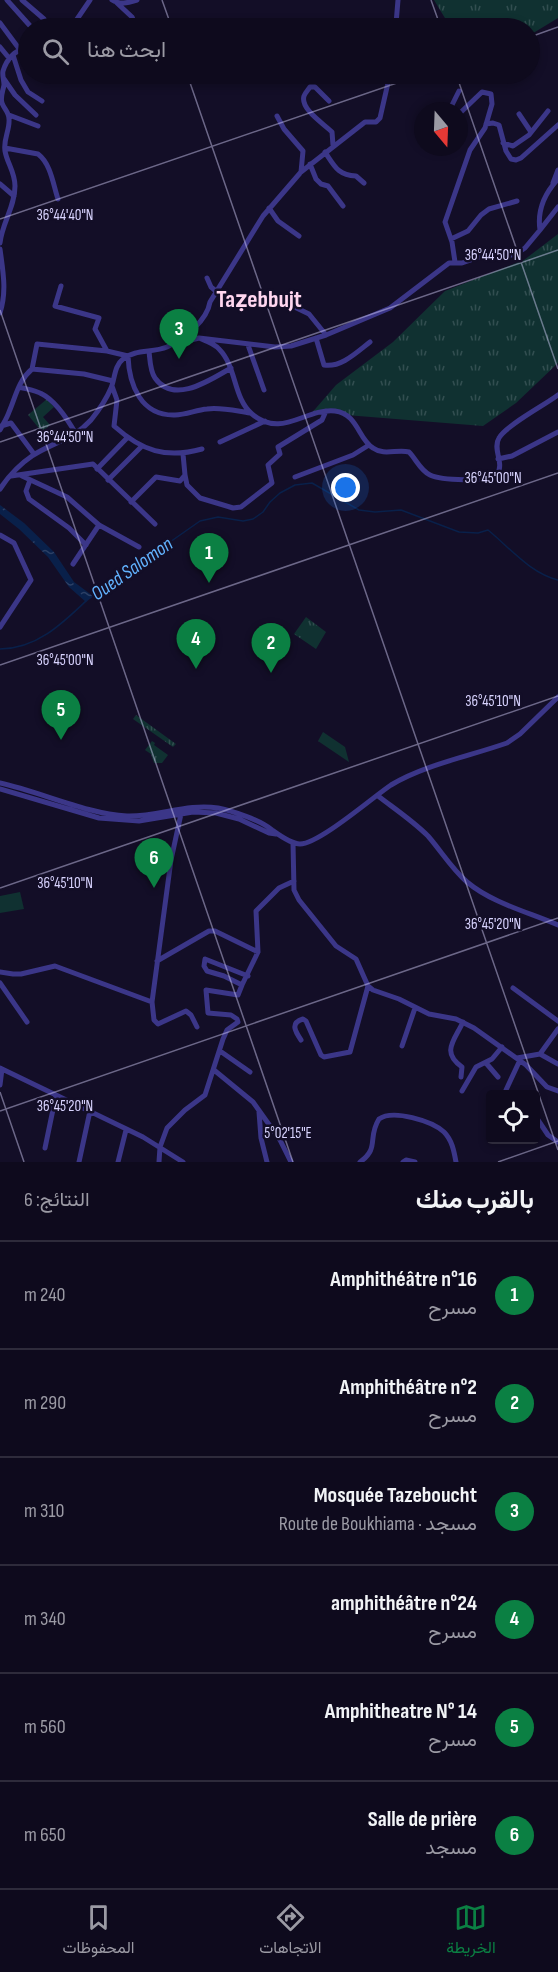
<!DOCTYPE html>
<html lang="ar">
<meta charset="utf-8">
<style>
:root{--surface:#0e0a1d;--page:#171326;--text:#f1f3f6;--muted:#9b9aa4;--line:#2e2b3b;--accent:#0b8043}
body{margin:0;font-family:"Sofia Sans Condensed",Vazirmatn,sans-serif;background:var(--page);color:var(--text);direction:rtl}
.controls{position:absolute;right:18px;bottom:18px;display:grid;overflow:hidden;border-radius:6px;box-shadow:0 3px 9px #0003}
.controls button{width:54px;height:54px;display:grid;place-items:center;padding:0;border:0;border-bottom:2px solid var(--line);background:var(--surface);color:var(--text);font:30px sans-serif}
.compass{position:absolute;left:414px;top:102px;width:54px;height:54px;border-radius:50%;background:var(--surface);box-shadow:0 3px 9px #0003;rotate:161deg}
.you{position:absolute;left:346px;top:488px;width:21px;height:21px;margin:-15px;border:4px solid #fff;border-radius:50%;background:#1a73e8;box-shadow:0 0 0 9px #1a73e833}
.badge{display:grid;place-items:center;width:39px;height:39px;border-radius:50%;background:var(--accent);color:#fff;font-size:20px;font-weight:700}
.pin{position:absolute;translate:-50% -50px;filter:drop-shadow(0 2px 3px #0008)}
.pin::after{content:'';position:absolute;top:32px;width:21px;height:18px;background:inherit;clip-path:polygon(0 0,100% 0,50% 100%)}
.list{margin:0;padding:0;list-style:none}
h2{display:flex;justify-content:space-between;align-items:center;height:78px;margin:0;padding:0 24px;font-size:26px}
h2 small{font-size:20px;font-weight:400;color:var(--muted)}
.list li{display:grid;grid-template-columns:39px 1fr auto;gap:18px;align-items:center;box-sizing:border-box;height:108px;padding:0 24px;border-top:2px solid var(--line)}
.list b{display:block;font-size:22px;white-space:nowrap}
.list p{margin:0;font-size:20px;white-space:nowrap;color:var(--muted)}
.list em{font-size:20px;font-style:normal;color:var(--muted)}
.icon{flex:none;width:33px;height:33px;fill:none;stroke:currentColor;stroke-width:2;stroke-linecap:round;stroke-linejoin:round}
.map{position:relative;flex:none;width:558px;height:1162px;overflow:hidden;direction:ltr}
.search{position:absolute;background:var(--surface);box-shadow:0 3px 9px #0003;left:18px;right:18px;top:18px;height:66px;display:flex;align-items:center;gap:15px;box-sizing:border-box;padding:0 21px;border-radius:33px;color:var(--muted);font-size:22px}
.sheet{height:726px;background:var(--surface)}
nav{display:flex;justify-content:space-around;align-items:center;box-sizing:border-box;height:84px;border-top:2px solid var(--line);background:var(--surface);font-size:16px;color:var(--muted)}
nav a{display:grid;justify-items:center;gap:3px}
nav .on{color:var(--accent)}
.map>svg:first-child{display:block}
.grass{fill:url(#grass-tufts)}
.pitch{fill:#103131}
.water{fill:url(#water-ripples)}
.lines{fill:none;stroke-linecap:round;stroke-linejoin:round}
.stream{stroke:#09204a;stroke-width:1.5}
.minor{stroke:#3b3688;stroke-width:5}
.ticks{fill:none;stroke:#d9d4ff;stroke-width:1.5;stroke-opacity:0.45}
.labels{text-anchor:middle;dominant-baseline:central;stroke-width:5;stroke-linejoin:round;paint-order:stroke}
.water-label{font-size:20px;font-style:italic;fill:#62b3ff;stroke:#130e27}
.district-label{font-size:24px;font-weight:bold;fill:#ffd6ef;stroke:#130e27}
.ticks-label{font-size:15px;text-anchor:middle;fill:#d9d4ff;stroke:#130e27;stroke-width:5;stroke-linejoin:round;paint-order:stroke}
</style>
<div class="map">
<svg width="558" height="1162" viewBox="0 0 558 1162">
<defs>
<pattern id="grass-tufts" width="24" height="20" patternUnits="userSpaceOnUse" patternTransform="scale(1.5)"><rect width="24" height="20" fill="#103131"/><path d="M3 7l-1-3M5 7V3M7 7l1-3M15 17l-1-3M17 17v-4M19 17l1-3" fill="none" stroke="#324e50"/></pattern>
<pattern id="water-ripples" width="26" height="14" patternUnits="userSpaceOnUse" patternTransform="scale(1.5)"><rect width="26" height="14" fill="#09204a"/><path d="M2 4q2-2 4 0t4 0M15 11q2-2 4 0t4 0" fill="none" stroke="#2c4065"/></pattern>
</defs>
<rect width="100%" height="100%" fill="#130e27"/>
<!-- grass -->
<path class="grass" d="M434,0H558V18L530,35V28H451Z
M558,234V363L516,403L483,426L346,415L337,411L310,415L336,385L393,342L445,291L524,260Z
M47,399L54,407L43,417L50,425L42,432L28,415Z
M306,617L326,632L316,649L294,634Z
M136,715L176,744L173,747L133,719Z
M323,732L345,747L349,762L318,741Z
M152,741L155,743L154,745L168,755L162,763H154L151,754L145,750Z"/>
<!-- pitch -->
<path class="pitch" d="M20,892L24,909L0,913V896Z"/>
<!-- water -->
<path class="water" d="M0,505L24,523L54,552L74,582L93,596L86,602L69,587L48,557L19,529L0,514Z"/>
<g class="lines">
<!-- stream -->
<path class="stream" d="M90,598L200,521L218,517L243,521L253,519L263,512L270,502L280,493L295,485L312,483L359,510L375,512L401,510L459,532L478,533L488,530C510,548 530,573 558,580
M0,649C36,649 62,624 86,601"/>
<!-- minor -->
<path class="minor" d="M7,0L32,28
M22,0L44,19L37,28
M112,0C120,5 127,3 137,0
M117,3L132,17L137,28
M0,23L20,50
M71,28L90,0
M393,28L396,24L398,0
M0,47L9,58
M13,55L21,80L28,92L42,101
M4,79L15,95L36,115
M329,101L315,87H310C308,90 305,93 304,96C300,109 324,124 332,132L333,145
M449,111L459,91
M519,114L531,132
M9,115L38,126
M277,116L284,129L303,151L301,172
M486,124L493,123L499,125L506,151L511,159L516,160L521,158L558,125
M503,143L513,146L529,135L548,111
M5,148L38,154C51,164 53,184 58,199
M325,152C335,167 338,175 356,176L364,183
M310,164L316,179L321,184L328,186L343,206
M553,183L558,170
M0,184L14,196
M269,208L278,221L299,236
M540,230L558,207
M451,239L468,231L481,215L489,209L517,201
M0,243C2,223 15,207 15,186C15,172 7,163 5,151C3,139 10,130 9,119C9,112 4,109 2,103C0,97 3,91 4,85C4,80 2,75 3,71C7,58 16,50 28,47
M0,249C3,272 7,291 0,313
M455,262L452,242L445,222L470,150L485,128L492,104L491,94L482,92L459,114
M207,278L211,287L217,292
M61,286L55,306L99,318L95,329L107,351
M280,300L309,314L326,335
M199,338C206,341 214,343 219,349C237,367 233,398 252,414C282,439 305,408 335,411C358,414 358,439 373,448C384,456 397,449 409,452C416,459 420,470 430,475C440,480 489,483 497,474C505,464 492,449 499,438C505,426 545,405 558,395
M316,338L324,365C341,368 357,352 370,342
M175,344L199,338L275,347L291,346L326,335L390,308L449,263H462L488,254L507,256L516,254L525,248L540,230C537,210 545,193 558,179
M248,345L264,390
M149,351C150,360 150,371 155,378C174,405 210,380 231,368
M32,369L37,344L107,351L128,356C129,385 141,416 175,415C186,415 196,410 207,409C221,407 236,411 250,413
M112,386L117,400L114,426C142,451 166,459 202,449
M19,387C26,389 35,390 42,394C56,401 68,420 76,434
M1,426L11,423L34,454
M0,430C3,424 7,418 9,412C16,396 18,381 32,369L84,374L113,381
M220,442L265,421
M498,459L512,456L558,432
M97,469L127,438
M185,475L187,485L200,498L233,508L241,507L272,483L268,465L280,454L278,447L322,420L326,411
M11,476L93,464L155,524
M22,476L67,497L99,525L139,547
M295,477L353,455L369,445
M30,480L26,491L29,499L69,528L86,545
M108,480L141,447
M0,489C8,477 20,464 32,456C53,442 73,440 91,420C99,410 106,400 111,388C115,379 114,366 123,359C135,349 153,353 167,347C184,339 207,321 210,302L263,216L301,172L365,122H376L380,118L390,74
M131,502L156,477L180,481L185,475L183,454
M0,535L14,543L31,580L0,627
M73,564L99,525
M0,783C41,792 87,814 127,816C158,817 187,803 218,808C233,811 260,820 272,830C279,835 291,844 300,844C319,844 373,797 391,785C424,765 470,756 507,743L520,734L558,697
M0,789L99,818L139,821L193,812L216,813L239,819L269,833L276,834
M378,796C395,809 413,821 428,836C441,851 452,869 467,882C492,903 528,912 558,925
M181,814L171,860L152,1002L154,1020L158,1024L186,1011L191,1015L197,1027
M293,843L294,890L299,900L336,946L356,959L368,986L373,990L399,999L429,1014L456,1019L474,1028L526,1065L547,1087L558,1091
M157,961L209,931H215L258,952
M0,972L13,974H21L55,966L152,1002
M0,983L27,1022
M242,985L258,952L256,911L279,888L294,881
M513,988L558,1021
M301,1040C295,1031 290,1023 303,1019L306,1021L321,1055L324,1057L350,1052L368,986
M402,1046L415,1008
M220,1051L250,1072
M540,1054L558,1029
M517,1058L540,1054L558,1064
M486,1063L498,1077
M0,1068L143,1137L183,1162
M214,1070L253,1102L280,1140L291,1162
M461,1077L462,1067C441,1052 454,1041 463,1022
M0,1085L2,1069
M462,1091L476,1067L492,1059L502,1047
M508,1094L506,1090L520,1060
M259,1112L261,1138L267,1162
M536,1117L548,1135L558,1142
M45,1148L56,1095
M79,1162L90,1111
M118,1162L126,1130
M159,1162L160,1147L167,1128L185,1110L205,1095L223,1039L227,1030L238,1022L237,1019L231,1015L208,1013L206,990L238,995L242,985L224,976L207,971L204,966L205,959L248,976
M360,1162C380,1148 367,1138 379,1119C393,1109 432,1121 444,1132C452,1140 454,1151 456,1162
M403,1162L406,1160L415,1162"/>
</g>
<!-- ticks -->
<path class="ticks" d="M162,0L172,28M431,0L441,28M530,37L558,27M187,74L558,1150M456,74L558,369M0,219L423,74M0,310L293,1162M0,442L558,250M0,665L558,473M0,888L558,696M0,1092L24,1162M0,1111L558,918M498,1162L558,1141"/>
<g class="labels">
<!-- water labels -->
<g class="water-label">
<text transform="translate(132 569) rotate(-35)">Oued Salomon</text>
</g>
<!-- district labels -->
<g class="district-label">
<text x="259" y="299">Taẓebbujt</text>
</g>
</g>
<g class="ticks-label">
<text x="65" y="220">36°44'40"N</text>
<text x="493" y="260">36°44'50"N</text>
<text x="65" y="442">36°44'50"N</text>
<text x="493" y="483">36°45'00"N</text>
<text x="65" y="665">36°45'00"N</text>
<text x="493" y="706">36°45'10"N</text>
<text x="65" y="888">36°45'10"N</text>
<text x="493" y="929">36°45'20"N</text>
<text x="65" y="1111">36°45'20"N</text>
<text x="288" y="1138">5°02'15"E</text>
</g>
</svg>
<div class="controls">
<button><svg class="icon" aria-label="locate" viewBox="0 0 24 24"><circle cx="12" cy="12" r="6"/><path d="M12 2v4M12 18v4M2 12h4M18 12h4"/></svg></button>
</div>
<svg class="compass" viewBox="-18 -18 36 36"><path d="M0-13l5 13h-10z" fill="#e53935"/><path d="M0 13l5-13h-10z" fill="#9b9aa4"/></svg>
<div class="you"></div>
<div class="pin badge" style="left:209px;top:583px">1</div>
<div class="pin badge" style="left:271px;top:673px">2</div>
<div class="pin badge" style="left:179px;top:359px">3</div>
<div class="pin badge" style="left:196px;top:669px">4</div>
<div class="pin badge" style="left:61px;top:740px">5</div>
<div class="pin badge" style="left:154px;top:888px">6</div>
<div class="search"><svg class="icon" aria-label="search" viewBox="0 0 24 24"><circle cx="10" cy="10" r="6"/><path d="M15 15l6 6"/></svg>ابحث هنا</div>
</div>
<section class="sheet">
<h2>بالقرب منك<small>النتائج: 6</small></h2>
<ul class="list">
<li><span class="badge">1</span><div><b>Amphithéâtre n°16</b><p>مسرح</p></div><em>240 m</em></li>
<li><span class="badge">2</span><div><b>Amphithéâtre n°2</b><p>مسرح</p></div><em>290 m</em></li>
<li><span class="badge">3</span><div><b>Mosquée Tazeboucht</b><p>مسجد · Route de Boukhiama</p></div><em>310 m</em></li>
<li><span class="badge">4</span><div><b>amphithéâtre n°24</b><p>مسرح</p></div><em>340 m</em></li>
<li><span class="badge">5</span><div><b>Amphitheatre N° 14</b><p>مسرح</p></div><em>560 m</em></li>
<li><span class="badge">6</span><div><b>Salle de prière</b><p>مسجد</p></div><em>650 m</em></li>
</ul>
</section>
<nav>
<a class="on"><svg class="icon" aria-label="map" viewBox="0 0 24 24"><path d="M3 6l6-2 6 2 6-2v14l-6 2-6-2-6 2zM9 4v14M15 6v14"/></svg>الخريطة</a>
<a><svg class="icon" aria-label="directions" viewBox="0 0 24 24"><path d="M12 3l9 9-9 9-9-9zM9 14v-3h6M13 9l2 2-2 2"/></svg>الاتجاهات</a>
<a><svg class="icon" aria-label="saved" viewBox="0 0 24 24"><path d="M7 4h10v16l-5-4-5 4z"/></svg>المحفوظات</a>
</nav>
